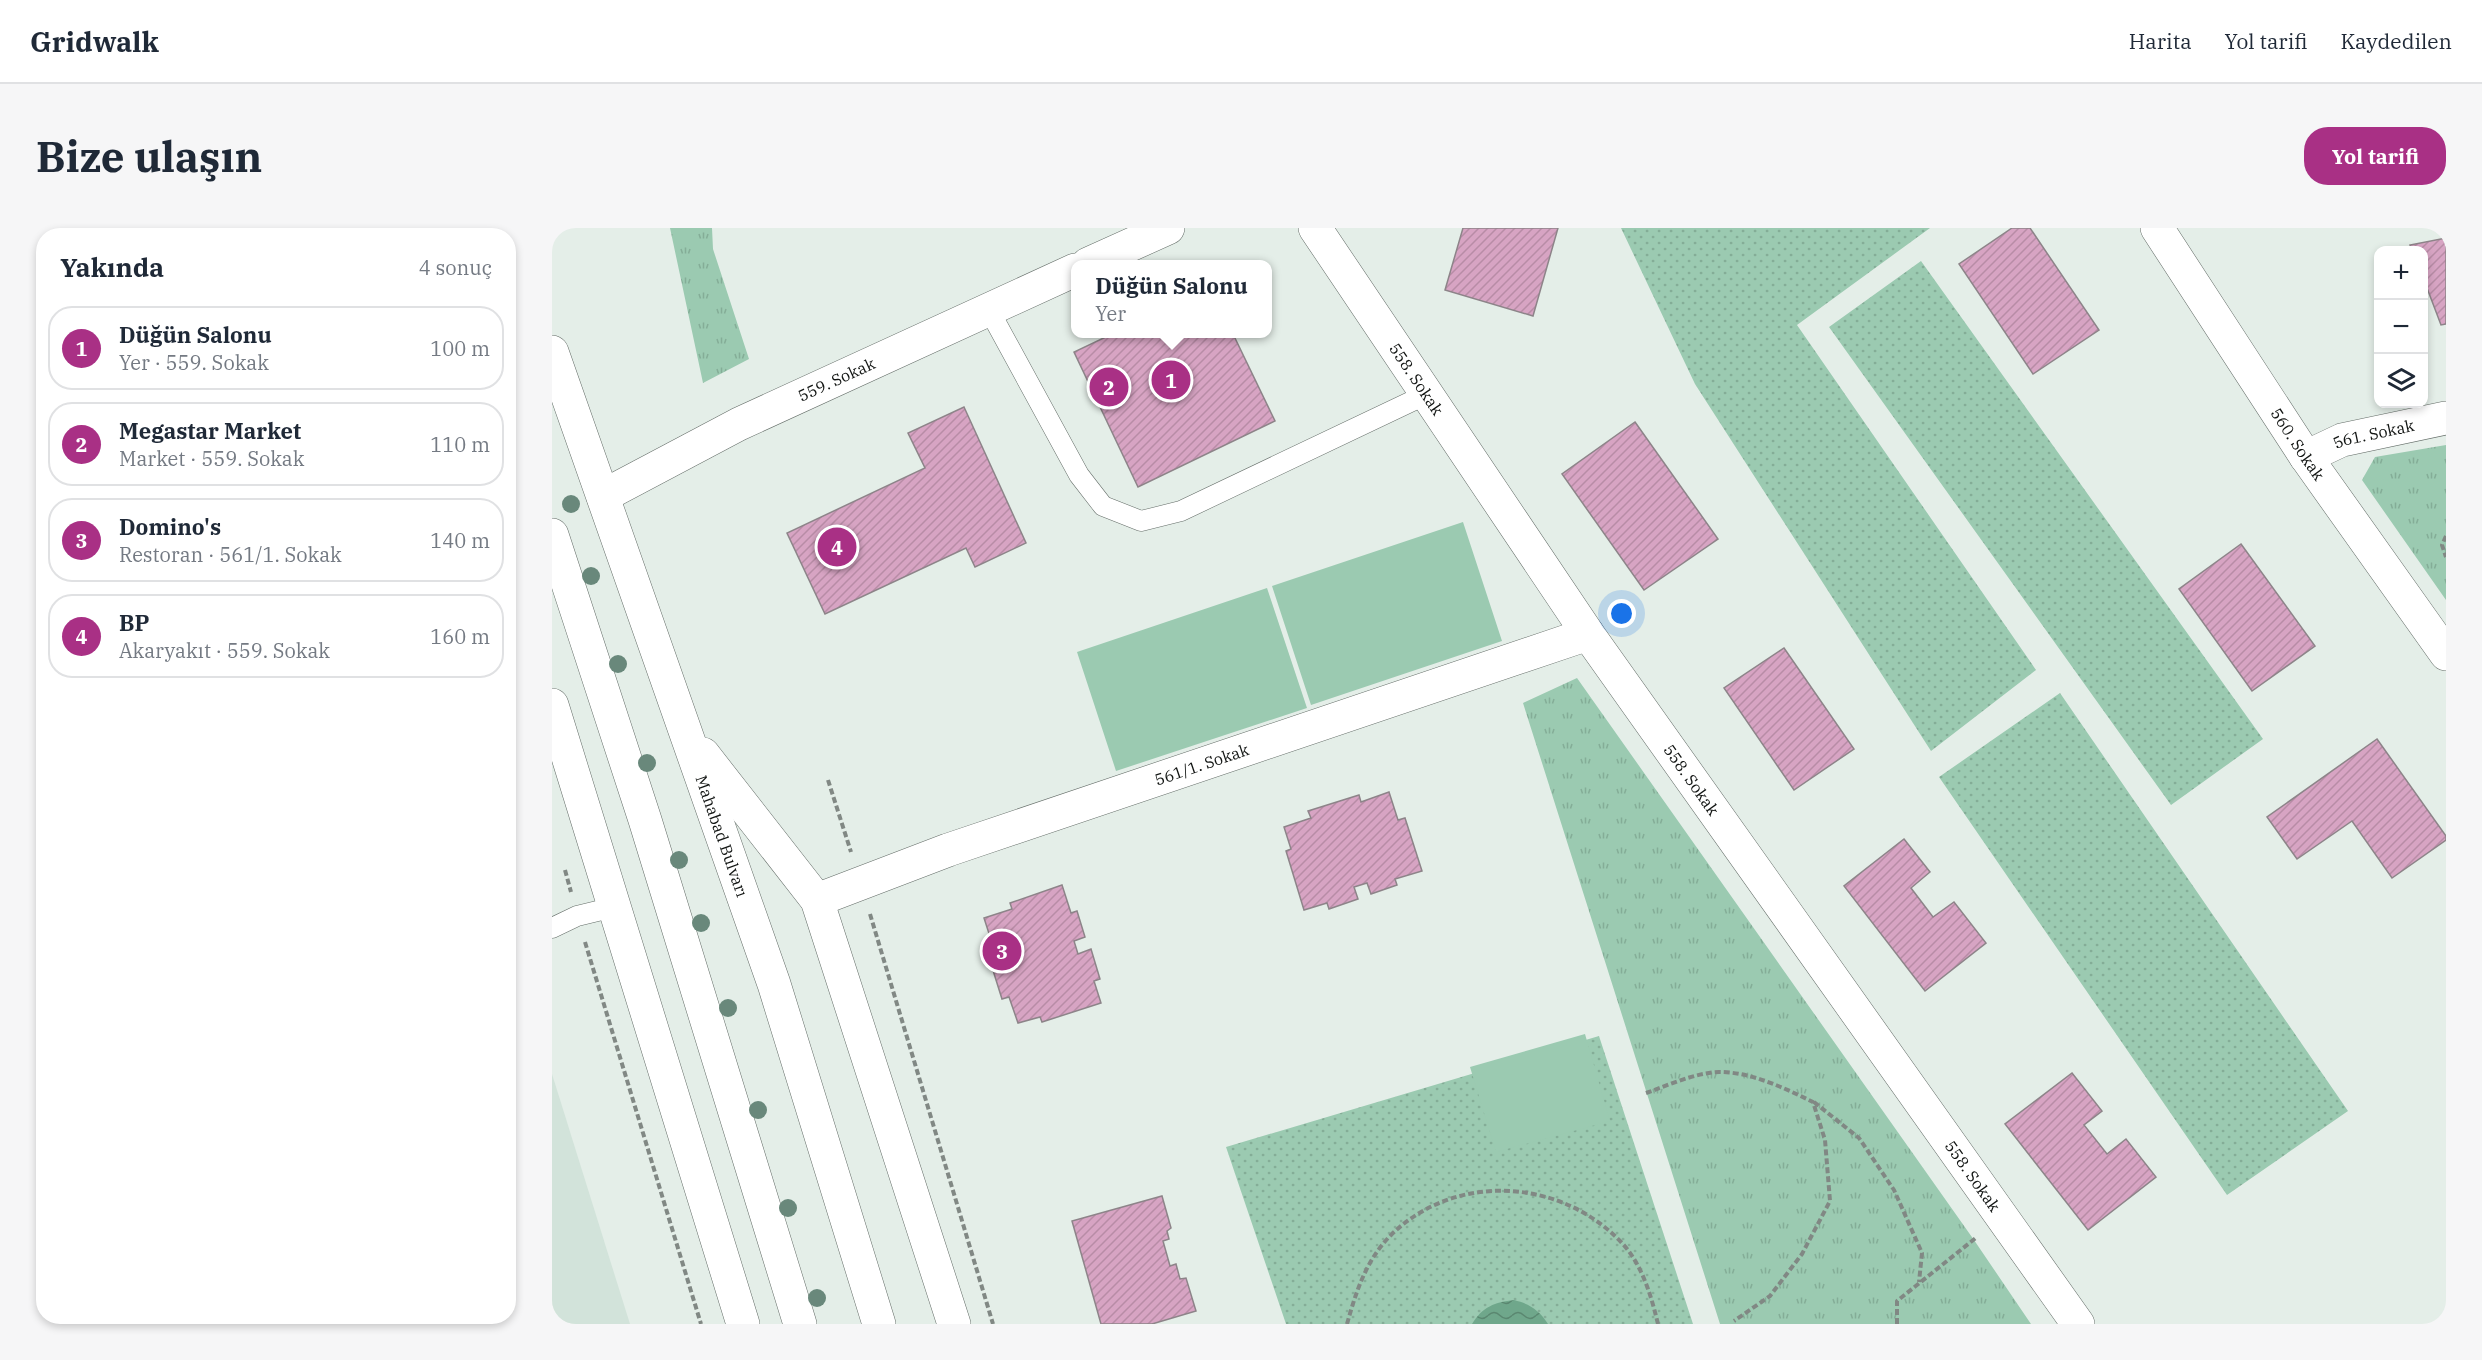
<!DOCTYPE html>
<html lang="tr">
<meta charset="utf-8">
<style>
:root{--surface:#fff;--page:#f6f6f7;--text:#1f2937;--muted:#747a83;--line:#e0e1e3;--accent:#a93085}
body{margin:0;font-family:"IBM Plex Serif",serif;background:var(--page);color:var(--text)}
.controls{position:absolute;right:18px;top:18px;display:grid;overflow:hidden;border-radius:12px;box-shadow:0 3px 9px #0003}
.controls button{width:54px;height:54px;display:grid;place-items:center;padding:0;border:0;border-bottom:2px solid var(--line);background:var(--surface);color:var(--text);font:30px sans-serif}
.you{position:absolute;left:1070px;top:386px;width:21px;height:21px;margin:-15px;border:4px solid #fff;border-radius:50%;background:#1a73e8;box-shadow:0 0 0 9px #1a73e833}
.badge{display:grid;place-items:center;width:39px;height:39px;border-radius:50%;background:var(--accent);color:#fff;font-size:20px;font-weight:700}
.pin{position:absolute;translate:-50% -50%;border:3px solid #fff;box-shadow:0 2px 6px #0006}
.popup{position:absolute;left:519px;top:32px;width:201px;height:78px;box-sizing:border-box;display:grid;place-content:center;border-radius:12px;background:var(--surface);filter:drop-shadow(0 2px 4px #0005);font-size:20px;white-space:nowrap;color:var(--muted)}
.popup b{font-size:22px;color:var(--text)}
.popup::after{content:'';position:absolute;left:50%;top:100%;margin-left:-12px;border:12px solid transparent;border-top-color:var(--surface)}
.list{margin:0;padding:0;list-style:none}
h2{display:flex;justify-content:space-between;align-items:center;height:78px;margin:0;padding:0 24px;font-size:26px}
h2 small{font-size:20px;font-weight:400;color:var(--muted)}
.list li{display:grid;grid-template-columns:39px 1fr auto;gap:18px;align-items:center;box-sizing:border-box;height:84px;margin:0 12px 12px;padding:0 12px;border:2px solid var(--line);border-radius:24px}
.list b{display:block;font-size:22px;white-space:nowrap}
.list p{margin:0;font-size:20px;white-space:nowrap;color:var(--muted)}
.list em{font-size:20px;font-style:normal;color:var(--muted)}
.icon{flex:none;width:33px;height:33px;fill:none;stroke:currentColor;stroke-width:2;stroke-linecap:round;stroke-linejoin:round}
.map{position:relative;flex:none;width:1894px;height:1096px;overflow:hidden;border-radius:24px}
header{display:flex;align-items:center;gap:36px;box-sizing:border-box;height:84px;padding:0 30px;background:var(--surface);border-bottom:2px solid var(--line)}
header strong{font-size:28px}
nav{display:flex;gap:33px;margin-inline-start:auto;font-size:21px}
.intro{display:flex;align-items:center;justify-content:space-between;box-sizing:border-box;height:144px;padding:0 36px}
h1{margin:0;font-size:42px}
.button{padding:15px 27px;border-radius:24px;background:var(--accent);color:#fff;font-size:21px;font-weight:700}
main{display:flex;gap:36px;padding:0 36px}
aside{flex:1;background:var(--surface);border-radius:24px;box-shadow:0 3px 9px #0003}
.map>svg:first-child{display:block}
.built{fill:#d2e3da}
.grass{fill:url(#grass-dots)}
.park{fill:url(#park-tufts)}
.pitch{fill:#9bcab1}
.water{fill:url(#water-waves)}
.building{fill:url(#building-hatch);stroke:#8d8489;stroke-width:1.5}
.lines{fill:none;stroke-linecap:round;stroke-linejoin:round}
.service-casing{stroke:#646d68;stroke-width:21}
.minor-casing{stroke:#646d68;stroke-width:34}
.primary-casing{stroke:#646d68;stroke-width:34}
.path{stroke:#818884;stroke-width:4;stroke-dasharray:6 3;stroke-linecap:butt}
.service{stroke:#fff;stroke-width:20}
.minor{stroke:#fff;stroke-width:33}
.primary{stroke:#fff;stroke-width:33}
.tree{fill:#69887b}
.labels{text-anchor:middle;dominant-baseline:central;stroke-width:5;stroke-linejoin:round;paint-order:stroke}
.street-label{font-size:16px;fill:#111412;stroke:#f2fbf6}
</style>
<header>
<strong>Gridwalk</strong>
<nav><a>Harita</a><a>Yol tarifi</a><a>Kaydedilen</a></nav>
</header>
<div class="intro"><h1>Bize ulaşın</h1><a class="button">Yol tarifi</a></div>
<main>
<aside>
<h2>Yakında<small>4 sonuç</small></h2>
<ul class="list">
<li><span class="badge">1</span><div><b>Düğün Salonu</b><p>Yer · 559. Sokak</p></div><em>100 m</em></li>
<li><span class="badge">2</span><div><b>Megastar Market</b><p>Market · 559. Sokak</p></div><em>110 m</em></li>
<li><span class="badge">3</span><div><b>Domino's</b><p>Restoran · 561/1. Sokak</p></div><em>140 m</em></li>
<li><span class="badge">4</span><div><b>BP</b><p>Akaryakıt · 559. Sokak</p></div><em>160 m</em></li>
</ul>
</aside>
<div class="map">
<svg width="1894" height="1096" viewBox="0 0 1894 1096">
<defs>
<pattern id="grass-dots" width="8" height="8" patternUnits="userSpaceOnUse" patternTransform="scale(1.5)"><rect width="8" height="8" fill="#9bcab1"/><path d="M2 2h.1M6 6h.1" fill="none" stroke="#84ad97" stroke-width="1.8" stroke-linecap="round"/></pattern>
<pattern id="park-tufts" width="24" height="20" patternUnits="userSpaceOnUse" patternTransform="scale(1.5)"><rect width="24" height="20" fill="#9bcab1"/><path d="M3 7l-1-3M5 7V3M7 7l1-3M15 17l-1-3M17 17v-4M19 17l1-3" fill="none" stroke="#84ad97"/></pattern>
<pattern id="water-waves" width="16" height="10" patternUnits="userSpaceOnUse" patternTransform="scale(1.5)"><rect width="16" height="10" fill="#6fa78b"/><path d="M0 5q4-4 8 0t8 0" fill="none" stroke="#5a8770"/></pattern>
<pattern id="building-hatch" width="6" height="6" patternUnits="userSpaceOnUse" patternTransform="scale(1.5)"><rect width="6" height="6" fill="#d7a4c3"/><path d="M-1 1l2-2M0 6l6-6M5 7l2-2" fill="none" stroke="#b88ca6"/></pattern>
</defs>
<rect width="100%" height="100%" fill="#e4eee8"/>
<!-- built -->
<path class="built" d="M0,846L78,1096H0Z"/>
<!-- grass -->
<path class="grass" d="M1069,0H1378L1245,97L1484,442L1379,523L1143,156Z
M1369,33L1711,511L1619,577L1277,99Z
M1508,465L1796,883L1675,967L1387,549Z
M1047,808L1141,1096H734L674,919Z"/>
<!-- park -->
<path class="park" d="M118,0H160L161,21L197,131L151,155Z
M1894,217V372L1810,252L1823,229Z
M1025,450L1422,1012L1479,1096H1168L971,475Z"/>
<!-- pitch -->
<path class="pitch" d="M911,294L950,413L759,477L720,358Z
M715,360L755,480L564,543L525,424Z
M1033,806L1058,893L944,924L918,839Z"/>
<!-- water -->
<path class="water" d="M962,1072C978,1076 987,1082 996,1096H920C930,1079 943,1074 962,1072Z"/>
<!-- building -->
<path class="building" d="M911,0H1006L981,88L893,62Z
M1460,0H1478L1547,102L1481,146L1407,36Z
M1894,10V96L1889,97L1872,52V22H1860L1858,17Z
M560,106H681L723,193L586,259L522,124Z
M412,179L474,315L423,339L414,320L273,386L235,305L373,240L356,205Z
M1083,194L1166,311L1092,362L1010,246Z
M1689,316L1763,418L1700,463L1627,361Z
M1232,420L1302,521L1242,562L1172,460Z
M1825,511L1894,608V612L1840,650L1800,593L1745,631L1715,589Z
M837,564L846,592L853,590L870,643L843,651L845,657L819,666L815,655L802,659L806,671L777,681L775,675L752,682L734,623L739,621L732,599L759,590L756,583L807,567L809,574Z
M1352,611L1378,644L1359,660L1381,689L1402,674L1434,715L1373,763L1292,658Z
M510,657L519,685L525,683L533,709L522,713L526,726L539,721L548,751L542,753L549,775L490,794L488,789L466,795L457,769L450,771L434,720L441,718L432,690L460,681L458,675Z
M1520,845L1550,883L1532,897L1555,926L1574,911L1604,949L1536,1002L1453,896Z
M610,968L619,1000L615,1003L617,1011L611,1013L618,1038L624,1036L628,1051L634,1050L644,1083L600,1096H549L520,993Z"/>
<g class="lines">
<!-- service casing -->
<g class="service-casing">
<path id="service" d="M437,82L527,247L551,278L589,293L629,283L875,166
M0,700L25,688L62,679"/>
</g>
<!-- minor casing -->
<g class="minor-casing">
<g id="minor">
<path id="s1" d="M763,0L1036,406L1526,1096"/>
<path id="s2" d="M1605,0L1754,229L1894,426"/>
<path d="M536,36L616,0"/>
<path id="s3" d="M1754,229L1790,212L1894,190"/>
<path id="s4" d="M51,268L187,196L523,42"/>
<path id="s5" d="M265,672L396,622L1036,406"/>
</g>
</g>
<!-- primary casing -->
<g class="primary-casing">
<g id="primary">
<path id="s6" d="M0,124L222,756L327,1096"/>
<path d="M0,307L93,592L248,1096"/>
<path d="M0,477L191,1096"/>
<path d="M151,526L265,672L402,1096"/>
</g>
</g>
<!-- path -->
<path class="path" d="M1894,308L1890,317L1894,329
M276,552L299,624
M13,642L19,664
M318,686L441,1096
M33,714L149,1096
M1094,865C1117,857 1142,845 1167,844C1200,844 1232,860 1261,874L1273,912L1278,973L1250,1026L1218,1068L1182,1093
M1262,874L1307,910L1342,962L1370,1025L1367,1054
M795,1096C804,1064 814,1032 839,1007C903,944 1008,950 1069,1014C1090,1036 1099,1067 1106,1096
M1345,1096V1073L1425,1009"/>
<!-- service -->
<use href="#service" class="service"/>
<!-- minor -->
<use href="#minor" class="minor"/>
<!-- primary -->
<use href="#primary" class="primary"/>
</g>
<!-- trees -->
<g class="tree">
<circle cx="19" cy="276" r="9"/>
<circle cx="39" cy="348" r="9"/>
<circle cx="66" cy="436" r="9"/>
<circle cx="95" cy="535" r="9"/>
<circle cx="127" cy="632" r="9"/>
<circle cx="149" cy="695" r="9"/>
<circle cx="176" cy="780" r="9"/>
<circle cx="206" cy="882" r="9"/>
<circle cx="236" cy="980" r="9"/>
<circle cx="265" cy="1070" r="9"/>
</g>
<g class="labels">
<!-- street labels -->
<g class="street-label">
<text stroke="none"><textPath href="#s4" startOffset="261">559. Sokak</textPath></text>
<text stroke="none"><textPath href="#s1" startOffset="182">558. Sokak</textPath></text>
<text stroke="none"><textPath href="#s3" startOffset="72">561. Sokak</textPath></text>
<text stroke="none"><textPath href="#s2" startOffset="258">560. Sokak</textPath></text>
<text stroke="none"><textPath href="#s5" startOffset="408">561/1. Sokak</textPath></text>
<text stroke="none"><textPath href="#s1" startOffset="668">558. Sokak</textPath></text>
<text stroke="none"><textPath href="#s6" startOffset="513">Mahabad Bulvarı</textPath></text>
<text stroke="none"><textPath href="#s1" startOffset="1154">558. Sokak</textPath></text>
</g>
</g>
</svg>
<div class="controls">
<button>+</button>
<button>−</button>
<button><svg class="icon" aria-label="layers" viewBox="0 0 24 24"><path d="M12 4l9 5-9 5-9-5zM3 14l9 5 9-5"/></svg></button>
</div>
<div class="you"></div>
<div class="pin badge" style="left:619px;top:152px">1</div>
<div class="popup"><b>Düğün Salonu</b>Yer</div>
<div class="pin badge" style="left:557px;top:159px">2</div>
<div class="pin badge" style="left:450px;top:723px">3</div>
<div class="pin badge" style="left:285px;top:319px">4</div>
</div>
</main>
